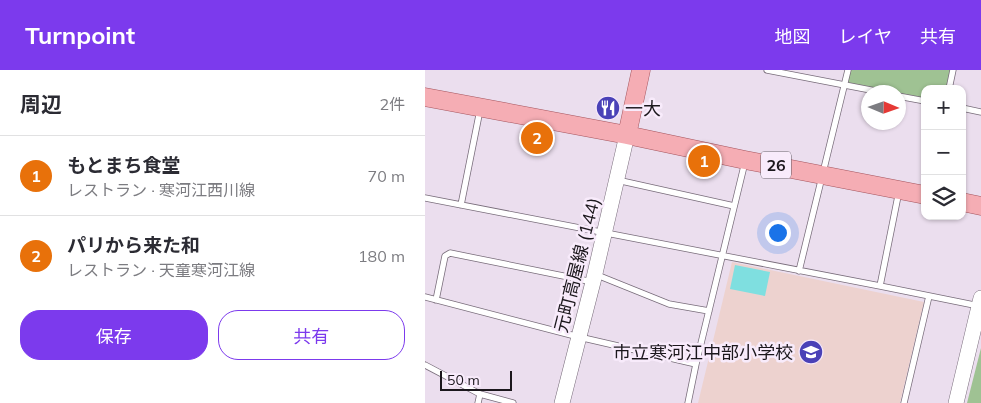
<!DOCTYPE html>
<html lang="ja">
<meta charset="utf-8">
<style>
:root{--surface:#fff;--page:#f2f2f3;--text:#2b2b33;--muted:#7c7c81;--line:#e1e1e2;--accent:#7c3aed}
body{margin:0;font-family:Mulish,"Noto Sans JP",sans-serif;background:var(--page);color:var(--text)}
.controls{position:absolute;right:15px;top:15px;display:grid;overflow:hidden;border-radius:10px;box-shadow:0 1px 4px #0004}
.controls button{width:45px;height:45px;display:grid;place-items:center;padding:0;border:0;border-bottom:1px solid var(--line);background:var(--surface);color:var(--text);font:25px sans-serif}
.compass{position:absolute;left:436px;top:15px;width:45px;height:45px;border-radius:50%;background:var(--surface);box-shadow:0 1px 4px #0004;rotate:92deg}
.scale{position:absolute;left:15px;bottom:12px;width:72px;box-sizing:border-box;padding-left:5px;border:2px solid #1b171c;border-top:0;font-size:14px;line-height:18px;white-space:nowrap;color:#1b171c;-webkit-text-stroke:4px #f8ebfb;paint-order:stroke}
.you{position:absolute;left:352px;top:162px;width:18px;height:18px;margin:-12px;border:4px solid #fff;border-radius:50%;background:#1a73e8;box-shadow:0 0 0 8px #1a73e833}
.badge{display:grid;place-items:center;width:32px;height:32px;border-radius:50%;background:var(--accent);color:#fff;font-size:16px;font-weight:700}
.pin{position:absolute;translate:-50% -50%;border:2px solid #fff;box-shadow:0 1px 5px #0006}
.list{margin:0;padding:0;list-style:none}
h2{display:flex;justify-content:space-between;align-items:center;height:65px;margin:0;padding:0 20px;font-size:21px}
h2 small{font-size:16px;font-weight:400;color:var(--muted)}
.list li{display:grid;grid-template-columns:32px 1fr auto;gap:15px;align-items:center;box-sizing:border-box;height:80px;padding:0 20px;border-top:1px solid var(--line)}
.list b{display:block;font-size:19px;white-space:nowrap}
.list p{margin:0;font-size:16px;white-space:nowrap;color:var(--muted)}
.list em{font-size:16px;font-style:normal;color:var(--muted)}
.actions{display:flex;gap:10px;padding:15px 20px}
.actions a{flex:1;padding:11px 0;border:1px solid var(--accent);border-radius:20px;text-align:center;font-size:18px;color:var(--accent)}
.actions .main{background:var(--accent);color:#fff}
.icon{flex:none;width:28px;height:28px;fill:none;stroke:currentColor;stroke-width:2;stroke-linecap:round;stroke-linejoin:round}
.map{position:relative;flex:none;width:556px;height:333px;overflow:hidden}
header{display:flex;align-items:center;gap:30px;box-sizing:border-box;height:70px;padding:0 25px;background:var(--accent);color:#fff}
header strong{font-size:24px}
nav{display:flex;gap:28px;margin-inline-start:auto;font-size:18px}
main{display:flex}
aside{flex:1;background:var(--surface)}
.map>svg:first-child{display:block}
.education{fill:#edd2cf}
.green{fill:#9fc293}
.water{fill:#7fdfe0}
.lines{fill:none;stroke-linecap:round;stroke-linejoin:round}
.lane-casing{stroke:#786c7a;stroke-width:7}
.secondary-casing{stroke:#786c7a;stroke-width:16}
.primary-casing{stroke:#a4555e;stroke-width:19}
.lane{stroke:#fff;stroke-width:5.5}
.secondary{stroke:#fff;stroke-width:15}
.primary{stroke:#f5adb4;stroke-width:18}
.labels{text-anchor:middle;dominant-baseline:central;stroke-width:5;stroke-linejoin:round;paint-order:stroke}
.shield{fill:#f8ebfb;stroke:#5d575f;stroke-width:1}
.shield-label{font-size:16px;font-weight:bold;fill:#1b171c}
.poi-label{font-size:18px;fill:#1b171c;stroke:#f8ebfb;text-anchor:start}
.street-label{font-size:18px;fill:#1b171c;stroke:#f8ebfb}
</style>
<header>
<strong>Turnpoint</strong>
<nav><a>地図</a><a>レイヤ</a><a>共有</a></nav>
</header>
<main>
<aside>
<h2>周辺<small>2件</small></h2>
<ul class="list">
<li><span class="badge" style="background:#e8710a">1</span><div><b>もとまち食堂</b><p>レストラン · 寒河江西川線</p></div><em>70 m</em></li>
<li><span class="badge" style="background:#e8710a">2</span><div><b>パリから来た和</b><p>レストラン · 天童寒河江線</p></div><em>180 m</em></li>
</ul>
<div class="actions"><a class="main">保存</a><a>共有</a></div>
</aside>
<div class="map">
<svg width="556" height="333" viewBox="0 0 556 333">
<rect width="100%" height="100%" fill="#ebdeee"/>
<!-- education -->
<path class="education" d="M307,192L499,232L475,333H273Z"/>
<!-- green -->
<path class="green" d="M423,0H528L524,19H500V31L474,26L473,22H456L419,15Z
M556,278V333H542Z"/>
<!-- water -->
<path class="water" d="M310,195L345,202L340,226L305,219Z"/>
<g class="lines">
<!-- lane casing -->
<g class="lane-casing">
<path id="lane" d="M342,0L456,22
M524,19L528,0
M473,26L500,31
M537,38L556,42
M192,110L309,136
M0,128L455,216L554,236
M36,135L55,40
M374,201L423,0
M172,205L244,234L284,241
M455,216L474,121
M0,227L154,267L271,294
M11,230L20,186L25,183L168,212
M0,295L55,324L88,333
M53,333L55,324
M263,333L271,294L320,92
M479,333L504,226"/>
</g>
<!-- secondary casing -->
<g class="secondary-casing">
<path id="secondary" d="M137,333L168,212L202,65
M531,333L556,228"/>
</g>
<!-- primary casing -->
<g class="primary-casing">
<path id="primary" d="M0,27L202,65L320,90L500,125
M202,65L216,0
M537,132L556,136"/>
</g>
<!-- lane -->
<use href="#lane" class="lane"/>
<!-- secondary -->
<use href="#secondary" class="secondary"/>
<!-- primary -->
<use href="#primary" class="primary"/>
</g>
<!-- icons -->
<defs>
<g id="restaurant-disc" transform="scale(1.25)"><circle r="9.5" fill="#4a41b7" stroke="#f8ebfb"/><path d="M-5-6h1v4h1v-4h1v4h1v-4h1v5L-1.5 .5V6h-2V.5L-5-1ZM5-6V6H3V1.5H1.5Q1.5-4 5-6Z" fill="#fff"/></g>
<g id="school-disc" transform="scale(1.25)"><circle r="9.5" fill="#4a41b7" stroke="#f8ebfb"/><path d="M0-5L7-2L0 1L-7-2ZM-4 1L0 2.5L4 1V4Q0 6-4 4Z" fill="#fff"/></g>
</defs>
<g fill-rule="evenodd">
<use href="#restaurant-disc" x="183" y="38"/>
<use href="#school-disc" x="386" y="282"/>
</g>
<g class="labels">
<!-- shield labels -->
<rect class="shield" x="336" y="81.5" width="30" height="27" rx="4"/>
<g class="shield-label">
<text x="351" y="95">26</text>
</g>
<!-- poi labels -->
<g class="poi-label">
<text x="200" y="38">一大</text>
<text x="368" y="282" text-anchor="end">市立寒河江中部小学校</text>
</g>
<!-- street labels -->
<g class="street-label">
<text transform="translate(152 195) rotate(-76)">元町高屋線 (144)</text>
</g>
</g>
</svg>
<div class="controls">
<button>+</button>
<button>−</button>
<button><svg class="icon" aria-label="layers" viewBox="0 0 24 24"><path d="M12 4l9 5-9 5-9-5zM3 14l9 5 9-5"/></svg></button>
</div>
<svg class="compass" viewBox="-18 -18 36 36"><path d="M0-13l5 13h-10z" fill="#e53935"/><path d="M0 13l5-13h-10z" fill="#7c7c81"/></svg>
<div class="scale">50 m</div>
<div class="you"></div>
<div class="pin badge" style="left:279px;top:91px;background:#e8710a">1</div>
<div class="pin badge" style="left:112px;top:68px;background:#e8710a">2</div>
</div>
</main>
